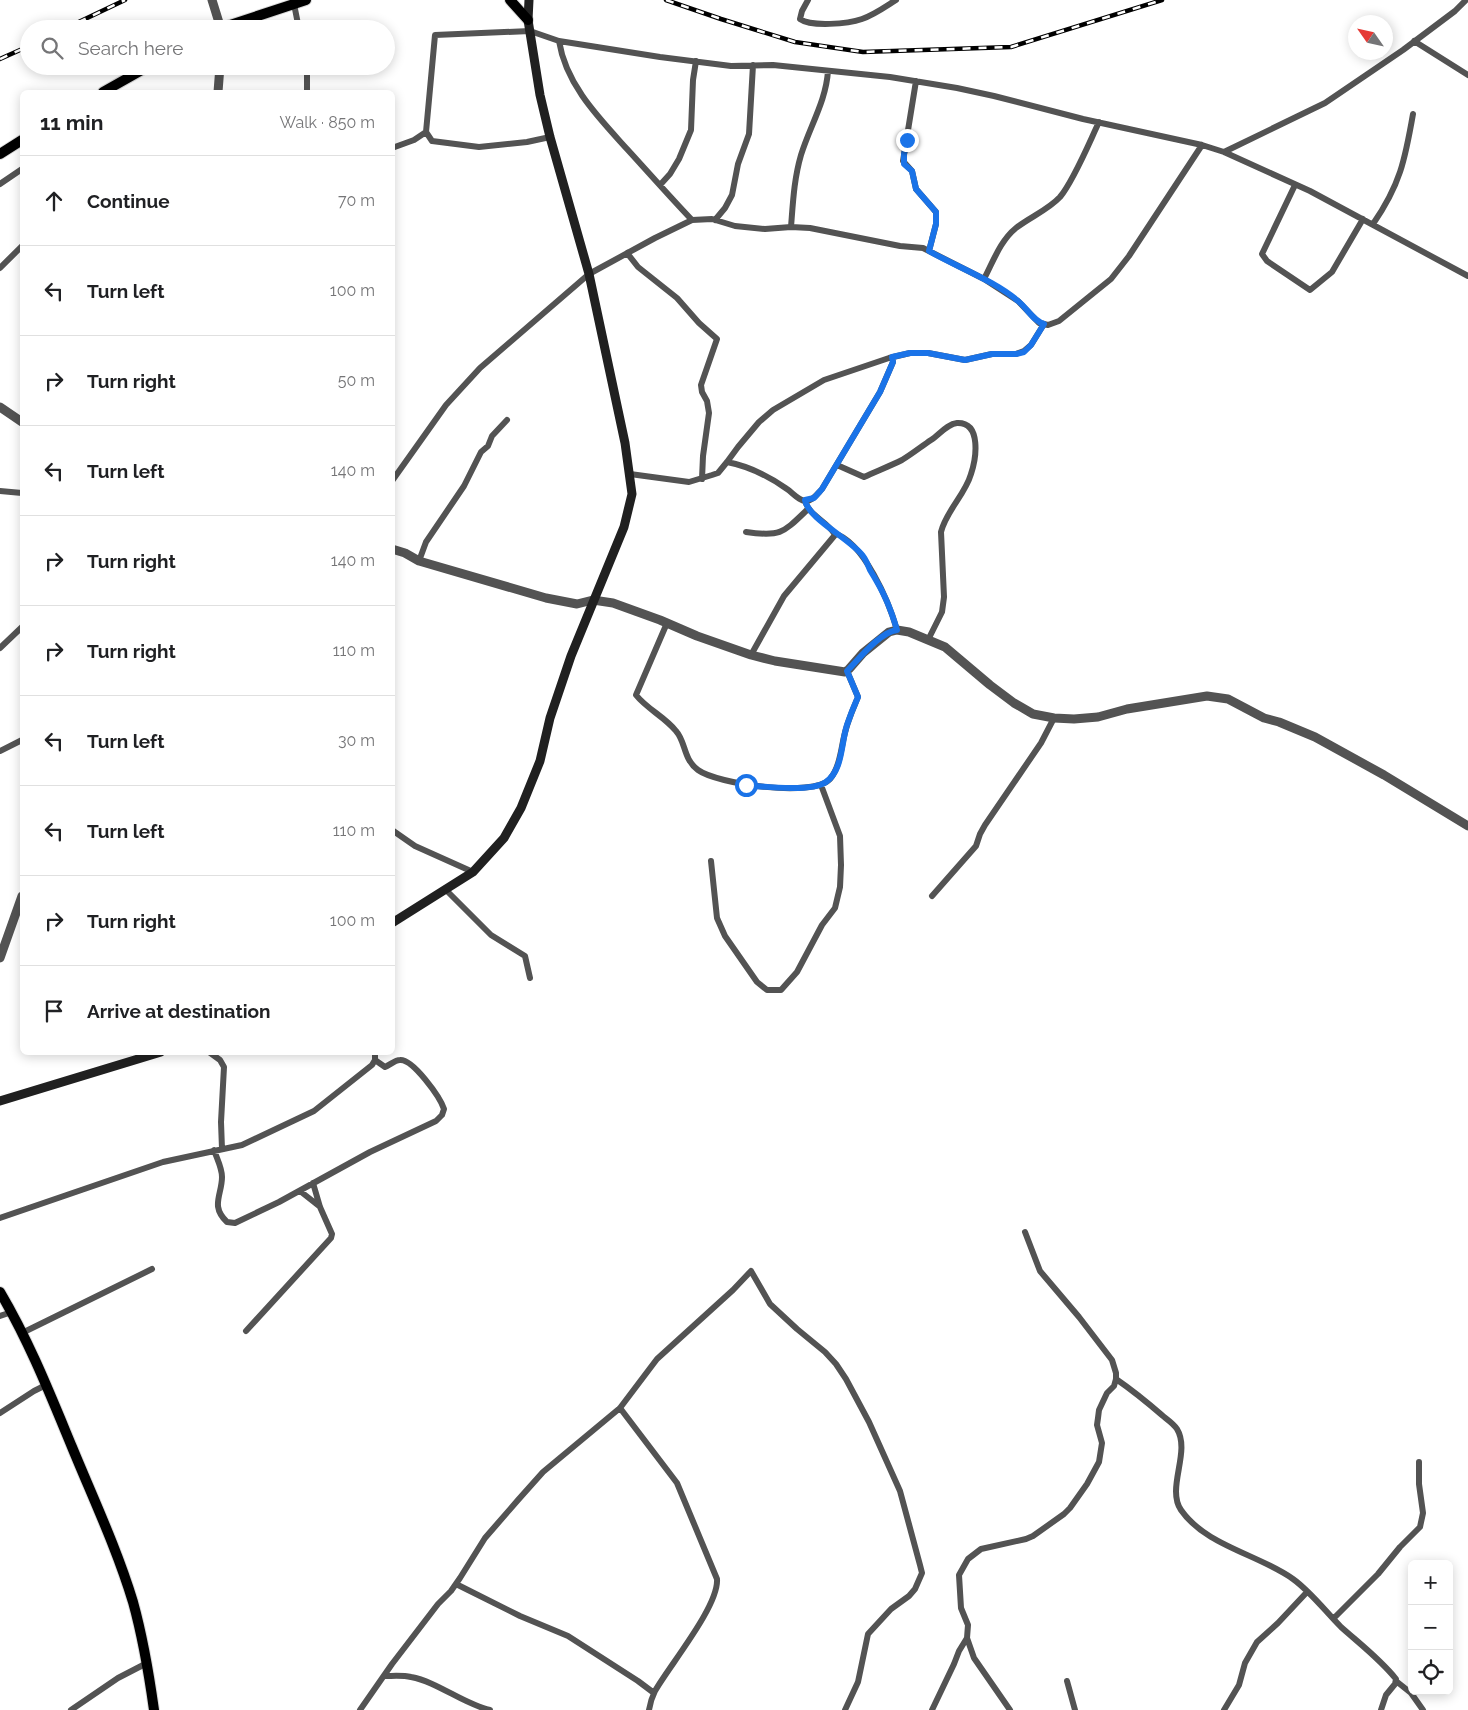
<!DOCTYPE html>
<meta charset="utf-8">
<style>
:root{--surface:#fff;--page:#f6f6f6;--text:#202124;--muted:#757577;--line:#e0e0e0}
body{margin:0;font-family:Raleway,sans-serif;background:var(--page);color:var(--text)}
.controls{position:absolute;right:15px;bottom:15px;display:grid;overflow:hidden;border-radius:8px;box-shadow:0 2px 12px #0003}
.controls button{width:45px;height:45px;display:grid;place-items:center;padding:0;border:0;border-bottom:1px solid var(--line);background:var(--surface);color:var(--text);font:25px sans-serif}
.compass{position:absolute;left:1348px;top:15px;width:45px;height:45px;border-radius:50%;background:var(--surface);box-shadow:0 2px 12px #0003;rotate:304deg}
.stop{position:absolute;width:15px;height:15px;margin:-11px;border:4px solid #1a73e8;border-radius:50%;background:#fff}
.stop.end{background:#1a73e8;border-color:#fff;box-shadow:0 1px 5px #0008}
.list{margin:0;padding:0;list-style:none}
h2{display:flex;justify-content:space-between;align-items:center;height:65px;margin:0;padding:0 20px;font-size:21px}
h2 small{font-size:16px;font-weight:400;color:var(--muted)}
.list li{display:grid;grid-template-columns:32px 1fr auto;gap:15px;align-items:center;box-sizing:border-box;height:90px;padding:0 20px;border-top:1px solid var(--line)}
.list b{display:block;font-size:19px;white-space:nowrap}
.list em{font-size:16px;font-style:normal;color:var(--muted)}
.icon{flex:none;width:28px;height:28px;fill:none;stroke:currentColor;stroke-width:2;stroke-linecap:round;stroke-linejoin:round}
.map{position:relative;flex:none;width:1468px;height:1710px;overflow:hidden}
.search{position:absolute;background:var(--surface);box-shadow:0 2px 12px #0003;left:20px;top:20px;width:375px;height:55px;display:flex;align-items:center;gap:12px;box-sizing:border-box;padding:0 18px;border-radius:28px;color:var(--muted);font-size:19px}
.panel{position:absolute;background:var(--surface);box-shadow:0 2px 12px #0003;left:20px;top:90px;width:375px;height:965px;border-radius:8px}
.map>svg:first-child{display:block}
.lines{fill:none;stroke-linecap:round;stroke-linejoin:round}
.primary-casing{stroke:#dbdbdb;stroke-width:12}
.minor{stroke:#535353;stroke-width:6}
.tertiary{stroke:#535353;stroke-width:9}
.secondary{stroke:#202020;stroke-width:9}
.primary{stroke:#000;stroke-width:10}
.rail-casing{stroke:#000;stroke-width:4.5}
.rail{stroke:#fff;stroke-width:2.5;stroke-dasharray:8;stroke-linecap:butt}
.route{stroke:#1a73e8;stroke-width:6}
</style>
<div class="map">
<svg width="1468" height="1710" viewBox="0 0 1468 1710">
<rect width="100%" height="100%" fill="#fff"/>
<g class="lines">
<!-- primary casing -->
<g class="primary-casing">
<path id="primary" d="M510,0L528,20
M218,29L306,0
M103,92L149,66
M0,154L22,140
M0,1292C29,1341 50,1394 72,1447C93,1498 117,1549 133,1602C143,1638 149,1674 154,1710"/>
</g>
<!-- minor -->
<path class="minor" d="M808,0L802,11L800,19C811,27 848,24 862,19C874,15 885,7 896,0
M294,4L299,29
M559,41C566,85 599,118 627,149C649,173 670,197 692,220
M1414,41L1468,75
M307,66V92
M916,81L903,161L912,171L916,189L936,212V224L929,251
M426,132L435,35L530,31L559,41L660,57L731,66L773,65L890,77L957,88L994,96L1083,119L1202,145L1224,152L1310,191L1468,276
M392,148L414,140L426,132L432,141L479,147L527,142L550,137
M1224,152L1325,103L1403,50L1455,11L1466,0
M0,184L22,169
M660,185L670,174L679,159L691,130L693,80L696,61
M1295,185L1262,254L1267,261L1310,290L1332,272L1363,219
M715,220L725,208L732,195L738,164L749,134L753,65
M1373,224C1400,185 1405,160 1413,114
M791,227C793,202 794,179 801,155C810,126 826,101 828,71
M627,253L638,267L677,298L699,323L717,339L701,385L702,392L707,401L709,413L703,456L702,479
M0,268L22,246
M984,279C993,262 1000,241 1016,228C1030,217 1048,210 1060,197C1074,180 1089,143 1099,122
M727,462C748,466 770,477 787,489C793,493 800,502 807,501C814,500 818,493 822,489L880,392L893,362L892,357
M837,465L864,477C877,471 890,466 902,460C912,454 922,446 931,440C939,435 947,424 957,423C982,422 976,459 971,474C965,495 946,511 941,532L944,597L942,612L928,640
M630,474L689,482L712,475L718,473L727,462L738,447L759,422L773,410L824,380L889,358L910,353H928L965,360L992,354H1016L1024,351L1031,345L1044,324
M392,481L446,405L480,368L589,274L655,238L692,220L712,219L735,226L765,229L791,227L810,228L900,246L923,248L984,279L1018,301L1039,323L1044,324L1048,325L1059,321L1111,279L1129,256L1202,145
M0,491L22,493
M746,532C781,537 783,533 808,509
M834,533C864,542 889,602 897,630
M419,561L426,542L464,486L481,452L488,446L492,436L507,420
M667,623L636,695C647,709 665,717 676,731C686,742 683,759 698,770C717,784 813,798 830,779C841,766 841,745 846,729C849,718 854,707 858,697L847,671
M0,648L22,627
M751,655L784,596L835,535C828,521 808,516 805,500
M0,751L22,740
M392,830L415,846L473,872
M711,861L717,918L725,936L757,982L767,990H781L797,972L822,925L835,908L840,887L841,865L840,836L821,785
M446,890L491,935L525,956L530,978
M932,896L976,846L980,834L985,825L1041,743L1054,718
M209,1052L220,1060L224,1067L221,1122L222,1149
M214,1150C217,1159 222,1168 222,1177C222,1195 210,1206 227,1222L235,1223L279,1202L370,1152L436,1121L442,1115L444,1109C440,1097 413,1059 400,1060C395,1060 390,1065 385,1067L375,1060
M300,1191L319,1206
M0,1218L163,1162L242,1145L314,1111L372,1065L375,1060V1052
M0,1316L12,1312
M246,1331L331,1238L332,1234L320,1207L313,1183
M22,1333L152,1269
M1116,1379C1132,1390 1148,1403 1163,1416C1168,1420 1174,1424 1177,1429C1191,1452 1166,1488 1181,1510C1206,1546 1258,1554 1293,1579C1311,1592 1325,1611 1341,1627C1360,1644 1380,1659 1396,1679L1395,1684L1386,1695L1381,1710
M620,1408L677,1483L717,1579C719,1606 669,1666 655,1691C652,1697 650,1704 649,1710
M0,1413L34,1391L46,1385
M456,1584L520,1616L568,1636L638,1681L654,1693
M1334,1618L1378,1574L1400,1547L1420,1527L1423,1513L1419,1484V1462
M384,1676C393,1676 403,1675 411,1677C438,1682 463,1704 490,1710
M1067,1681L1075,1710
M1396,1681L1411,1693L1423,1710
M71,1710L118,1678L147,1663
M360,1710L392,1664L438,1604L451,1591L460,1578L485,1538L518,1500L543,1472L620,1408L657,1359L733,1290L751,1271L770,1304L797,1329L825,1352L836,1364L846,1379L869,1422L900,1491L920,1565L922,1573L915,1589L909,1596L891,1609L868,1634L858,1682L845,1710
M932,1710L954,1664L959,1651L967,1638
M1010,1710L974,1658L967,1638L968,1625L961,1608L959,1575L968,1559L981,1549L1026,1539L1033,1536L1064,1514L1070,1508L1087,1484L1099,1462L1102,1443L1097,1425L1098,1418L1099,1410L1107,1393L1114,1386L1116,1379V1373L1112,1360L1079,1317L1040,1271L1025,1232
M1224,1710L1239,1685L1245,1663L1257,1642L1278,1623L1307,1592"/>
<!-- tertiary -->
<path class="tertiary" d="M212,0L221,29
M218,92L220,66
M0,407L22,422
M392,549L405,553L419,561L546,598L577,604L593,600L613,603L660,620L697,636L751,655L775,661L845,672L849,669L863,653L889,632L897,630L909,632L945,647L990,685L1014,703L1033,714L1054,718L1074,719L1098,717L1127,709L1207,696L1228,699L1264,718L1279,722L1315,737L1384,775L1468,826
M0,958L22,896"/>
<!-- secondary -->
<path class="secondary" d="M392,923L473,872L504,838L521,808L540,761L550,718L571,656L624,527L632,494L625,443L589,274L550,137L540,95L528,20L529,0
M0,1101L161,1052"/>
<!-- primary -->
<use href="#primary" class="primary"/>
<!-- rail casing -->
<g class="rail-casing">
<path id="rail" d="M666,0L721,19L795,42L863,52L1011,47L1162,0
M64,29L125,0
M0,59L29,46"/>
</g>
<!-- rail -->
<use href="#rail" class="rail"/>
</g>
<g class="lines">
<!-- route -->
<path class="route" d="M746,785C764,787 812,792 826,782C843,770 841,743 847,725C850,716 854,706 858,697L847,671C859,659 880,632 897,630C890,606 883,591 870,570C868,565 866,560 863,556C851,539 808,519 805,500L814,498L822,489L880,392L893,362L892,357L910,353H928L965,360L992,354H1016L1024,352L1031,345L1044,324C1033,321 1027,308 1018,301C995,281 957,267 929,251L936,224V212L916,189L912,171L904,164V154L907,140"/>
</g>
</svg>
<div class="controls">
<button>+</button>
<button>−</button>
<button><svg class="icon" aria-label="locate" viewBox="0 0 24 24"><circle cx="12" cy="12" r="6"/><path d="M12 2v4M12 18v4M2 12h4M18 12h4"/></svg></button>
</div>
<svg class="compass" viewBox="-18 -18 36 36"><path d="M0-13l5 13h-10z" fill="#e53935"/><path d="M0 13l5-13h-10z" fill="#757577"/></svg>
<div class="stop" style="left:746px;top:785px"></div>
<div class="stop end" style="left:907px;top:140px"></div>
<div class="search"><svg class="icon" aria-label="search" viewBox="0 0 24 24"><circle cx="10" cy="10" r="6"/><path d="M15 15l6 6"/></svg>Search here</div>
<section class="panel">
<h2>11 min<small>Walk · 850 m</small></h2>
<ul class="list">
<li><svg class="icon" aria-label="ahead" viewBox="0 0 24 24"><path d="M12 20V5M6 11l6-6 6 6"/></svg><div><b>Continue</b></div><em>70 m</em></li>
<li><svg class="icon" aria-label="left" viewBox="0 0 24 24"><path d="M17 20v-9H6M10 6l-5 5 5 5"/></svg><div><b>Turn left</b></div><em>100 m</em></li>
<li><svg class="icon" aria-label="right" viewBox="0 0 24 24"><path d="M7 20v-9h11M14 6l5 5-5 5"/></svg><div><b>Turn right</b></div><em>50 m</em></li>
<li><svg class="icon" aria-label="left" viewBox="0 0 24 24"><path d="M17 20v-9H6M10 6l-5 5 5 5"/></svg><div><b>Turn left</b></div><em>140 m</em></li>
<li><svg class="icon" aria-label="right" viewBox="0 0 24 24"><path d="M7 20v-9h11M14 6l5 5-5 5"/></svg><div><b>Turn right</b></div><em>140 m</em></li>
<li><svg class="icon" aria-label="right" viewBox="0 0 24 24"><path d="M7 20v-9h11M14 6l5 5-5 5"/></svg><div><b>Turn right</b></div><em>110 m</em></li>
<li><svg class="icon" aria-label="left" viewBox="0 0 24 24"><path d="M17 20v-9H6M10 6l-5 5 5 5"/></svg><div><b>Turn left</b></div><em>30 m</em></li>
<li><svg class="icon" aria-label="left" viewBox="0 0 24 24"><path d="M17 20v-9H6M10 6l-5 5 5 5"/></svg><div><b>Turn left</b></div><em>110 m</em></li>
<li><svg class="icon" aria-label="right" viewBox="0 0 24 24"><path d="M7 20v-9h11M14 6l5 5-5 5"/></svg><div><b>Turn right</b></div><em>100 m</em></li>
<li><svg class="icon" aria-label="arrive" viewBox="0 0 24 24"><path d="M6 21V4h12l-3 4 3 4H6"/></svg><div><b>Arrive at destination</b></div></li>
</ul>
</section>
</div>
